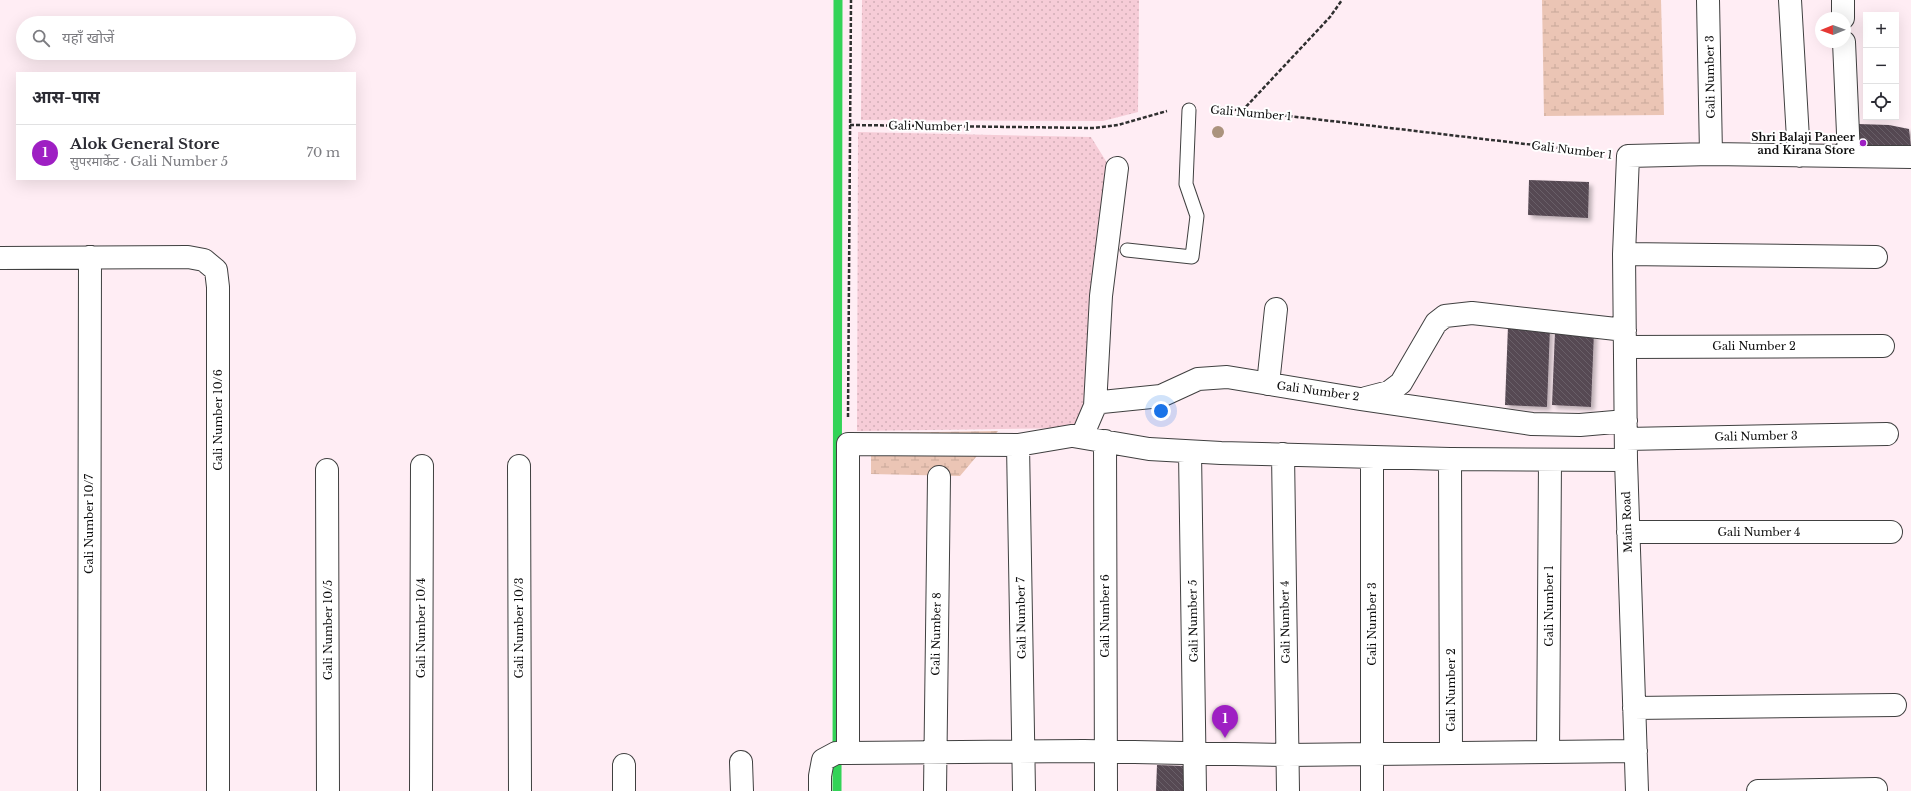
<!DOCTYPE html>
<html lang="hi">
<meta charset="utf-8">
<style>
:root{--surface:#fff;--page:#f2f2f3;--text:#2b2b33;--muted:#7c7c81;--line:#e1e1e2;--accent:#9e1fc3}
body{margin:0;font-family:"Libre Baskerville","Noto Sans Devanagari",serif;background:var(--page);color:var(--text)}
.controls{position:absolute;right:12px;top:12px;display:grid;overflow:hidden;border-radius:0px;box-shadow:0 4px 16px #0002}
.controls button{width:36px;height:36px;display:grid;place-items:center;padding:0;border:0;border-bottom:1px solid var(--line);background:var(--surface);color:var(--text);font:20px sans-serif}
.compass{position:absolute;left:1815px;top:12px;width:36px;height:36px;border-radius:50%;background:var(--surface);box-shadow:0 4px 16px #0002;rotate:269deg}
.you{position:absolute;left:1161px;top:411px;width:14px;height:14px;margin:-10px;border:3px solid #fff;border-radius:50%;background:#1a73e8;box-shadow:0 0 0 6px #1a73e833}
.badge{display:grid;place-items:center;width:26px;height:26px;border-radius:50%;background:var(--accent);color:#fff;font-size:13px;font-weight:700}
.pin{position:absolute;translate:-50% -33px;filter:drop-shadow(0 1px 2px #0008)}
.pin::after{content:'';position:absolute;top:21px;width:14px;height:12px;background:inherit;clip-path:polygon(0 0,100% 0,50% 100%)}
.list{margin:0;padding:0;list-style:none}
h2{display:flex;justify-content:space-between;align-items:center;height:52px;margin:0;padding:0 16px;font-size:17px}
h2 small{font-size:13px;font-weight:400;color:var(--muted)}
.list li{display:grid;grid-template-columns:26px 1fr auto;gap:12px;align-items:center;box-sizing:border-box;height:56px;padding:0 16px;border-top:1px solid var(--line)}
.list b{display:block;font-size:15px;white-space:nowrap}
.list p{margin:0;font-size:13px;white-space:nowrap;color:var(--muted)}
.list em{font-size:13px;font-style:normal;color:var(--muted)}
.icon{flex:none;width:22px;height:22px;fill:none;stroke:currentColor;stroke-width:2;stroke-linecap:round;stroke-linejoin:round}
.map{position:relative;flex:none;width:1911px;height:791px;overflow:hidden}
.search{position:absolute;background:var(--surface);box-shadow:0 4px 16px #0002;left:16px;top:16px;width:340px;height:44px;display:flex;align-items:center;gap:10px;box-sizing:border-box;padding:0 14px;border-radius:22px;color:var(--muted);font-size:15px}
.panel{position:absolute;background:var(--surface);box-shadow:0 4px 16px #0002;left:16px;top:72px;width:340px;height:108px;border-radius:0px}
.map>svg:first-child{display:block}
.farmland{fill:url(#farmland-dots)}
.wetland{fill:url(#wetland-marsh)}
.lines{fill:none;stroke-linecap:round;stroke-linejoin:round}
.stream{stroke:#33d357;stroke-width:9}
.building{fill:url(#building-back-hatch);filter:url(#shadow)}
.lane-casing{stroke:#404040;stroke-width:15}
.street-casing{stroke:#404040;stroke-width:24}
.path{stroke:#2f2f2f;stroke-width:2.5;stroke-dasharray:4 2;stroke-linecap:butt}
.lane{stroke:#fff;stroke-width:13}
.street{stroke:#fff;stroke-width:22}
.tree{fill:#ab937d}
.poi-dot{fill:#9e1fc3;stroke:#fff;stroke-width:1.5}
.labels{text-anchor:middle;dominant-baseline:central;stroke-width:4;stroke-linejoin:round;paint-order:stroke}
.street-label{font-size:11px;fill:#0d0d0d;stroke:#fff}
.poi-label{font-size:11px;font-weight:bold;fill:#0d0d0d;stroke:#fff;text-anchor:end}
</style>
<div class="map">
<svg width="1911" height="791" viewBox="0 0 1911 791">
<defs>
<pattern id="farmland-dots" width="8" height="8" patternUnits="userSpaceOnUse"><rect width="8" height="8" fill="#f6ccd7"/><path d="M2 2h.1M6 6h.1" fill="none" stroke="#d2aeb7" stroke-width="1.8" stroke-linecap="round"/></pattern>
<pattern id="wetland-marsh" width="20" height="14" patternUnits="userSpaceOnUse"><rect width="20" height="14" fill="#ebc5b5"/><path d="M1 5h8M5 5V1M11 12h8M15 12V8" fill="none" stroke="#c8a89a"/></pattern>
<pattern id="building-back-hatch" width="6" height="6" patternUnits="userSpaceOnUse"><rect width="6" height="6" fill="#564953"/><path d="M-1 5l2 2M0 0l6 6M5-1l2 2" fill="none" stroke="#695f67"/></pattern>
<filter id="shadow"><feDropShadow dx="3.5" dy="3.5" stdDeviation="2" flood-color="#0004"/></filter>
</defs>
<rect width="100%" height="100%" fill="#ffedf4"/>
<!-- farmland -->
<path class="farmland" d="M862,0H1139L1138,112L1103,121L861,120Z
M858,132L1091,137L1109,166L1081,428L857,431Z"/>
<!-- wetland -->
<path class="wetland" d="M1542,0H1661L1664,115L1544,116Z
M998,431L960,476L871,474V433Z"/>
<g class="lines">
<!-- stream -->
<path class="stream" d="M837,791L838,0"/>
</g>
<!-- building -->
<path class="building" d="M1858,124L1889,125L1909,129L1911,147L1857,146Z
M1529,180L1589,182L1588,218L1528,215Z
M1508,326L1550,328L1547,407L1505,405Z
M1555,331L1594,332L1591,407L1552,405Z
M1157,765L1187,766L1186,791H1156Z"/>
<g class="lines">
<!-- lane casing -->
<g class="lane-casing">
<path id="lane" d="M1127,250L1192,257L1197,216L1186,184L1189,110"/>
</g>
<!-- street casing -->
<g class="street-casing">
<path id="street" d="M1708,0L1711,154
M1790,0L1799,156
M1843,0V18
M1844,42L1849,156
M1624,254L1876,257
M0,258L188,257L204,260L216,270L218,287V791
M1625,347L1883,346
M1268,384L1276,309
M1366,398L1389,392L1401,383L1436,323L1445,316L1472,313L1625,330
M1095,406L1102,402L1161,396L1198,379L1227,377L1360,399L1532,424L1580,425L1626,421
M1073,436L1149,449L1221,453L1450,459L1626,460
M1626,439L1887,434
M1105,441L1106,791
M1018,445L1024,791
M1190,452L1195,791
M1283,454L1288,791
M1372,457V791
M1450,459L1451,753
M519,466L520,791
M327,470L328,791
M1628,532H1891
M1634,708L1895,705
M1548,752L1550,460
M848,753V444L1018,445L1083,434L1095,406L1101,296L1117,168
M741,762L742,791
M624,765V791
M89,791L90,257
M421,791L422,466
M820,791V776L823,760L836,753H848L1084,751L1287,755L1636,751
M935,791L939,477
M1637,791L1626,460L1624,254L1628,156L1711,154L1911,157
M1758,791L1876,789"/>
</g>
<!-- path -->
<path class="path" d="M1211,109L1221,108L1602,153
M1242,111L1330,17L1342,0
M850,125L1094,128L1118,125L1167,111
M848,417L851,0"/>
<!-- lane -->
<use href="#lane" class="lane"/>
<!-- street -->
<use href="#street" class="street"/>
</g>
<!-- trees -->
<circle class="tree" cx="1218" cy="132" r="6"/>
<!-- markers -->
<circle class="poi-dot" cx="1863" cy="143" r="4"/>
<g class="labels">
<!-- street labels -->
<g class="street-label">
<text transform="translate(1710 77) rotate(-91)">Gali Number 3</text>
<text transform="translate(1251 113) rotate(5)">Gali Number 1</text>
<text transform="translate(929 126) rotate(1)">Gali Number 1</text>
<text transform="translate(1572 150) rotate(7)">Gali Number 1</text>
<text x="1754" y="346">Gali Number 2</text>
<text transform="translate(1318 391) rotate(8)">Gali Number 2</text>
<text transform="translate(218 420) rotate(-90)">Gali Number 10/6</text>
<text transform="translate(1756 436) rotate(-1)">Gali Number 3</text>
<text transform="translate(1627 522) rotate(-92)">Main Road</text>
<text transform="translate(89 524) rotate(-90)">Gali Number 10/7</text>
<text x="1759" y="532">Gali Number 4</text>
<text transform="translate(1549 606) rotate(-90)">Gali Number 1</text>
<text transform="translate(1105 616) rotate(-90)">Gali Number 6</text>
<text transform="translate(1021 618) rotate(-91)">Gali Number 7</text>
<text transform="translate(1193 621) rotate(-91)">Gali Number 5</text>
<text transform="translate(1285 622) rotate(-91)">Gali Number 4</text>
<text transform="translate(1372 624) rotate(-90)">Gali Number 3</text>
<text transform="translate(421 628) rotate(-90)">Gali Number 10/4</text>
<text transform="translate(519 628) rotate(-90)">Gali Number 10/3</text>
<text transform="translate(328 630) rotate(-90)">Gali Number 10/5</text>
<text transform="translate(936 634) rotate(-89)">Gali Number 8</text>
<text transform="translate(1451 690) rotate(-90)">Gali Number 2</text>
</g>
<!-- poi labels -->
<g class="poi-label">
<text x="1855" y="137">Shri Balaji Paneer<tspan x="1855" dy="13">and Kirana Store</tspan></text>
</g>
</g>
</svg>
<div class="controls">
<button>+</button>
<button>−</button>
<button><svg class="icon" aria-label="locate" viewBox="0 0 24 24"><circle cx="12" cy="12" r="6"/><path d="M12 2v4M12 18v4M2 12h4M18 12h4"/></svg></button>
</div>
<svg class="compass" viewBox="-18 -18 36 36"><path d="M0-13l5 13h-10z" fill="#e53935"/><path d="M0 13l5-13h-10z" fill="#7c7c81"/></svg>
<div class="you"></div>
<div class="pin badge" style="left:1225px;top:738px">1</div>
<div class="search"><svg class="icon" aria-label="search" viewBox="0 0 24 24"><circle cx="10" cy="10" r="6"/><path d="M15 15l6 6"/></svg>यहाँ खोजें</div>
<section class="panel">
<h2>आस-पास<small></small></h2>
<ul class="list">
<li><span class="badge">1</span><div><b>Alok General Store</b><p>सुपरमार्केट · Gali Number 5</p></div><em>70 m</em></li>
</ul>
</section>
</div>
